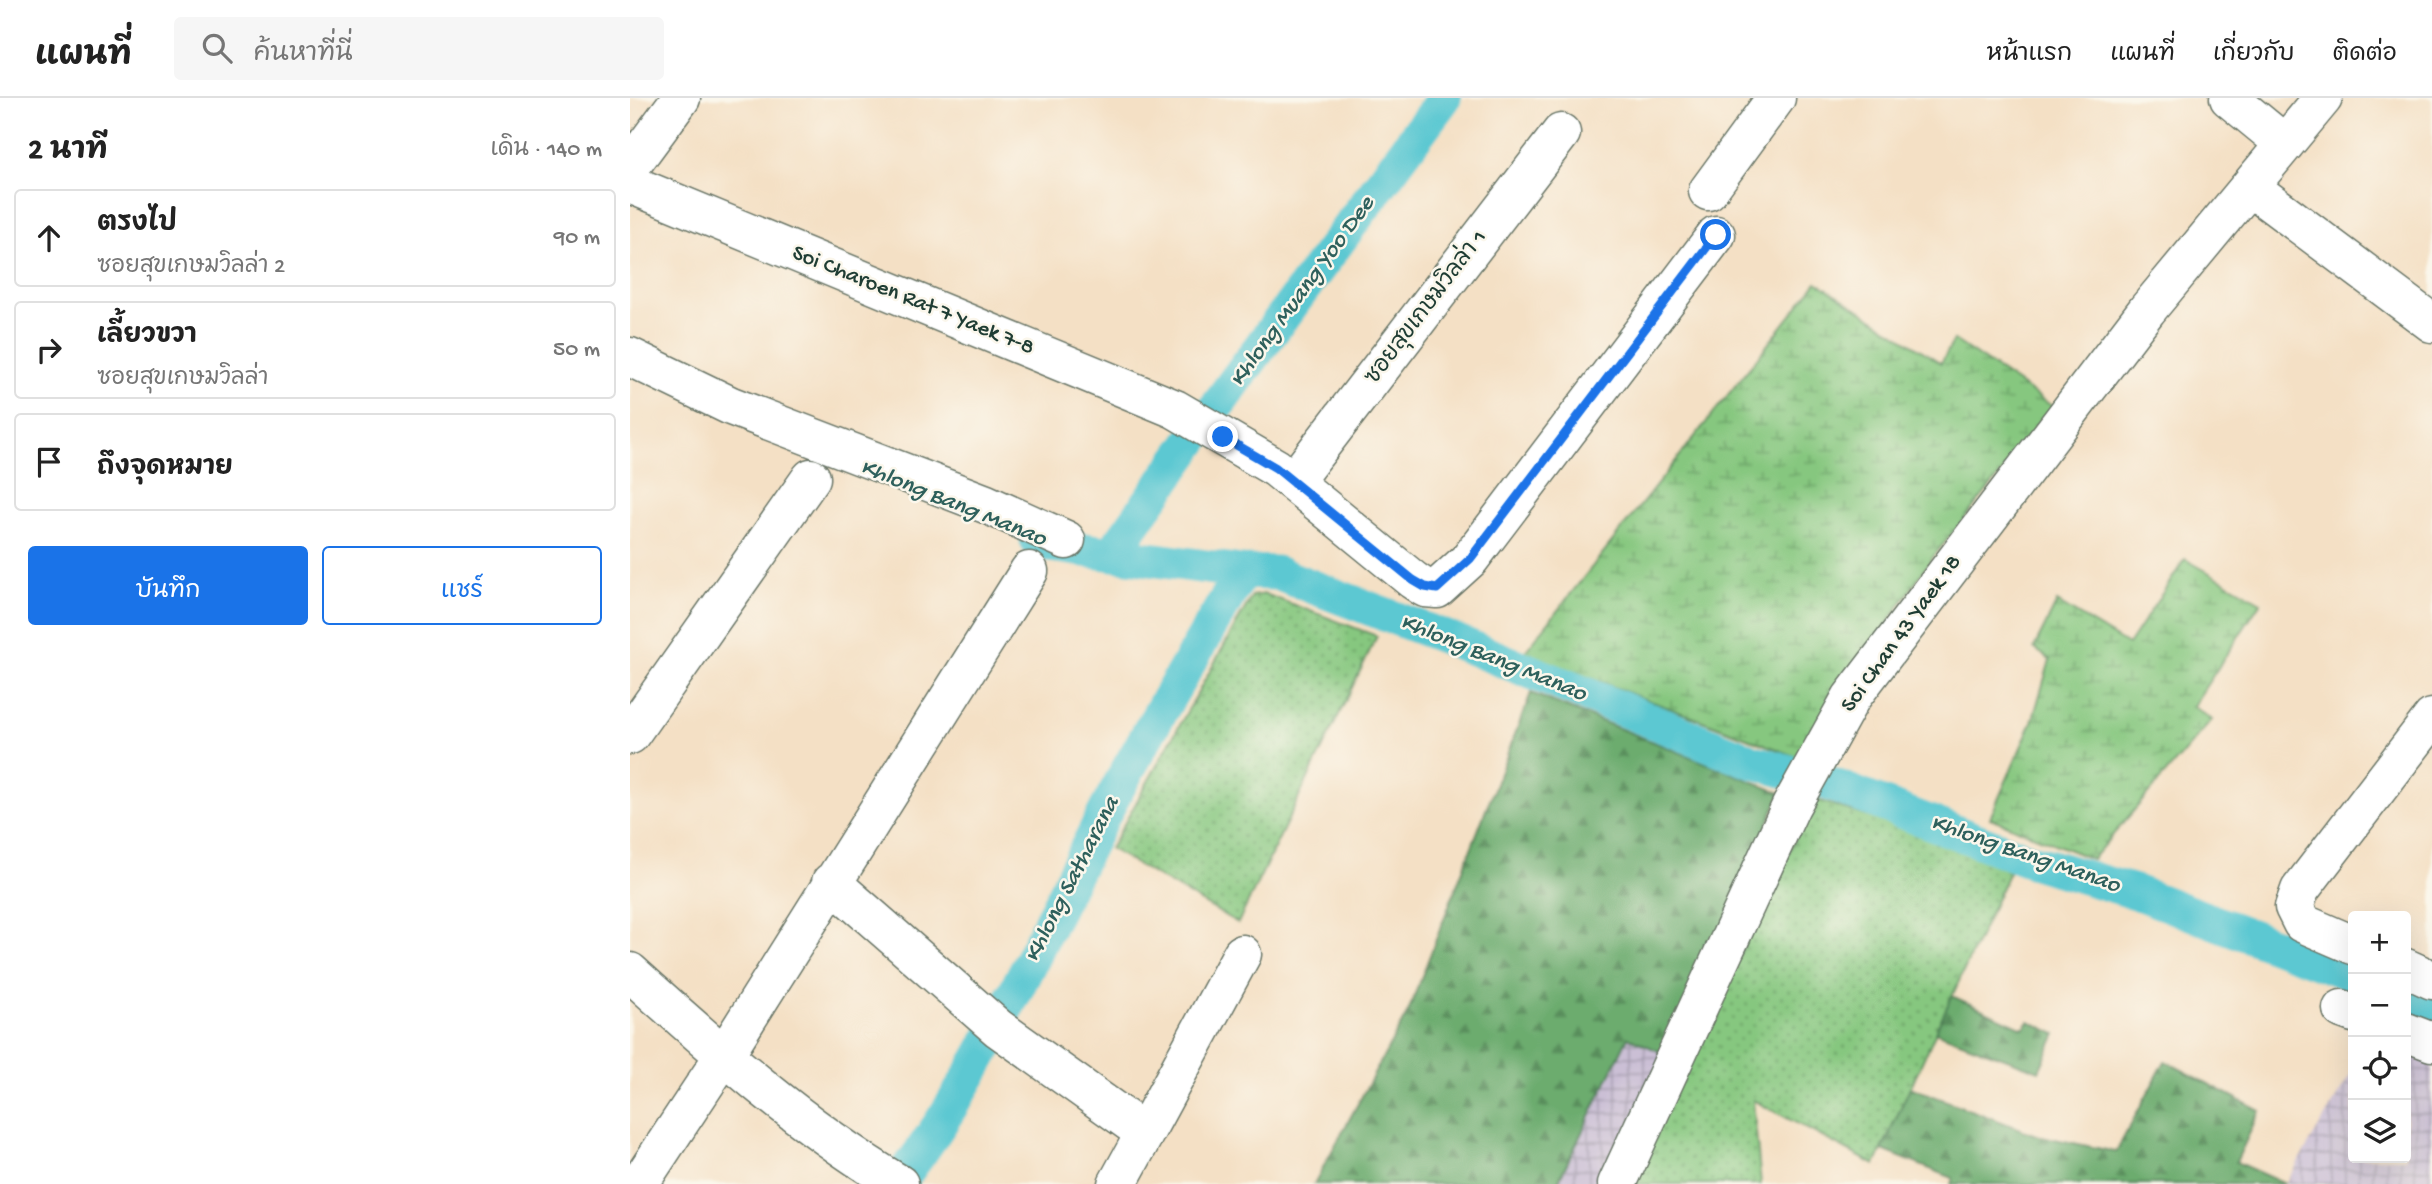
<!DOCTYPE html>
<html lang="th">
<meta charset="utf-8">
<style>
:root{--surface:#fff;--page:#f6f6f6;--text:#222;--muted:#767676;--line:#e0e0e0;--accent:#1a73e8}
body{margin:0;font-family:"Gochi Hand","Playpen Sans Thai",sans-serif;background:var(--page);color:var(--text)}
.controls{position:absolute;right:21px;bottom:21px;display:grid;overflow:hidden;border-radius:7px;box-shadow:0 7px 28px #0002}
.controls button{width:63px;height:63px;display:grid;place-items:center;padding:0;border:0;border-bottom:2px solid var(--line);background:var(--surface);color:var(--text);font:35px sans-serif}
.stop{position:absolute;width:21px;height:21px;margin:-16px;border:5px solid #1a73e8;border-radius:50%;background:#fff}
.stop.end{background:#1a73e8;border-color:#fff;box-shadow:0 2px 7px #0008}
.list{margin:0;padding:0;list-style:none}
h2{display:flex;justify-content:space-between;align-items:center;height:91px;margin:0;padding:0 28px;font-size:30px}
h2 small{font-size:23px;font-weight:400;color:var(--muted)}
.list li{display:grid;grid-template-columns:46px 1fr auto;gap:21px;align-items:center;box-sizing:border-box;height:98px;margin:0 14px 14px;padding:0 14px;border:2px solid var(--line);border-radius:7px}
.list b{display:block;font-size:26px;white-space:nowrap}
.list p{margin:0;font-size:23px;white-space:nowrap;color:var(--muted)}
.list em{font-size:23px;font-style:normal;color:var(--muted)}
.actions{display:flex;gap:14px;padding:21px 28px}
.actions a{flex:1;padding:16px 0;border:2px solid var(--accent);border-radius:7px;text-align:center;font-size:24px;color:var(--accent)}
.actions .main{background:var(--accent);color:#fff}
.icon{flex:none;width:38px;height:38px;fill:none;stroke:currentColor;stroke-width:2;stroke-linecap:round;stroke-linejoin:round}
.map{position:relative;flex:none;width:1802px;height:1086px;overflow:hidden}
header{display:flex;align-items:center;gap:42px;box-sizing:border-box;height:98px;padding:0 35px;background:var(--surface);border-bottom:2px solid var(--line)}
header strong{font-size:33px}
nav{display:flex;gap:38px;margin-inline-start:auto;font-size:24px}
.search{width:490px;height:63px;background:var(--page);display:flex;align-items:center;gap:18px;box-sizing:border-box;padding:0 24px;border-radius:7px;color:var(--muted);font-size:26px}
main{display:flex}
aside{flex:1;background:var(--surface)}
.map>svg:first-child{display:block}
.industrial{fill:url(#industrial-grid)}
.green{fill:url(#green-dots);stroke:#52825a;stroke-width:2}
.forest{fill:url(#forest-firs);stroke:#467451;stroke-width:2}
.wetland{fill:url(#wetland-marsh);stroke:#52825a;stroke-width:2}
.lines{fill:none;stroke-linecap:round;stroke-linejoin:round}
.canal{stroke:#5bc8d2;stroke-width:35}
.street-casing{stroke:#6a7667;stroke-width:41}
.street{stroke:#fff;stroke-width:38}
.route{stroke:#1a73e8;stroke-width:9}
.labels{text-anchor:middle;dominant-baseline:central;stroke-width:5;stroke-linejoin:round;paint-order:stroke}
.street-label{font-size:23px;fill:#1f3d34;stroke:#fbf7ec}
.water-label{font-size:24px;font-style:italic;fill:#2e605c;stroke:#fbf7ec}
</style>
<header>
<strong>แผนที่</strong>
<div class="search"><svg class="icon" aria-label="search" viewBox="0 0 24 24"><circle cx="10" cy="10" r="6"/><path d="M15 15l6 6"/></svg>ค้นหาที่นี่</div>
<nav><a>หน้าแรก</a><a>แผนที่</a><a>เกี่ยวกับ</a><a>ติดต่อ</a></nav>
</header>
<main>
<aside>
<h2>2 นาที<small>เดิน · 140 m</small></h2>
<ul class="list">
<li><svg class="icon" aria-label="ahead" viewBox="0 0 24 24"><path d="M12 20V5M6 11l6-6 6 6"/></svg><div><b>ตรงไป</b><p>ซอยสุขเกษมวิลล่า 2</p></div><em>90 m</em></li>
<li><svg class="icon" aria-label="right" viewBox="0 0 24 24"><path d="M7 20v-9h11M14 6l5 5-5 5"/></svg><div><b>เลี้ยวขวา</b><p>ซอยสุขเกษมวิลล่า</p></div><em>50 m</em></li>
<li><svg class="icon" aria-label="arrive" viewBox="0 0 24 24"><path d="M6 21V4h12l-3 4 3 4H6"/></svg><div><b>ถึงจุดหมาย</b></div></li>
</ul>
<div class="actions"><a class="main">บันทึก</a><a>แชร์</a></div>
</aside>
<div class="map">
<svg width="1802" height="1086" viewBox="0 0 1802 1086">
<defs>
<pattern id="industrial-grid" width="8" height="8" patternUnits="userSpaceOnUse" patternTransform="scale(1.75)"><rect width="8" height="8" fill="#cbbfd5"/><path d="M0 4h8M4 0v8" fill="none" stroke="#a49cae"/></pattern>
<pattern id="green-dots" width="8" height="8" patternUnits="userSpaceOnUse" patternTransform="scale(1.75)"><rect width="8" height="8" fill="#86c77f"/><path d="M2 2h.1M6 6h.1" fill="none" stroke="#6da369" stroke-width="1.8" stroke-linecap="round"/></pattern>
<pattern id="forest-firs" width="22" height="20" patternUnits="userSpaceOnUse" patternTransform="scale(1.75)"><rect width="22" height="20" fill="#6cac6e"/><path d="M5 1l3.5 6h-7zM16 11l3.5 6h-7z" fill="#588d5b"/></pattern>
<pattern id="wetland-marsh" width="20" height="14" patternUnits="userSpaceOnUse" patternTransform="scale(1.75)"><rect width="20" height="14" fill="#86c77f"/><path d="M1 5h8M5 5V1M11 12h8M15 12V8" fill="none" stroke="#6da369"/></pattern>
</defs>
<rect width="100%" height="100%" fill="#fbf7ec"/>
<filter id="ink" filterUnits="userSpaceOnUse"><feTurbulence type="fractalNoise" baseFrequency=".0143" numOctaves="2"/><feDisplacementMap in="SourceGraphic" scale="14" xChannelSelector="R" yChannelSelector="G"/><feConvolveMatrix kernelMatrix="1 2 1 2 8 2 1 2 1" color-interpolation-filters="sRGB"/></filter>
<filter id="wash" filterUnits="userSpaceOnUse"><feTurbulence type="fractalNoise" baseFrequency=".00686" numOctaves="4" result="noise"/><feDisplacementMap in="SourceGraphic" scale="28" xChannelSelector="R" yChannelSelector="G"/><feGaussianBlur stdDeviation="1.57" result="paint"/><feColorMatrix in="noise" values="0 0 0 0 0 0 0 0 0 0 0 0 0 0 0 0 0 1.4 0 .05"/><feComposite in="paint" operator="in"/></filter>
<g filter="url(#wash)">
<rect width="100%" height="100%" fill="#f4e0c5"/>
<!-- industrial -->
<path class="industrial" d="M1776,916L1802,929V1086H1655L1723,972V1060H1776Z
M998,939L1037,957L976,1086H927Z"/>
<!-- green -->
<path class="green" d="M635,496L747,538L608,825L480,751L622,498Z
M1184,701L1383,765L1245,1067L1123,1002L1131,1086H1000Z"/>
<!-- forest -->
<path class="forest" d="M901,595L1151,695L1037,957L998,939L927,1086H684L778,914Z
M1322,898L1393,930L1399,923L1426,936L1409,973L1305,934Z
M1535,963L1630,1013L1606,1064L1655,1086H1321L1323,1080L1252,1052L1280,989L1406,1037L1486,1054Z"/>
<!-- wetland -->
<path class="wetland" d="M1187,184L1311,265L1324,242L1425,310L1302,460L1167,659L894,555Z
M1555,461L1631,504L1563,608L1582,622L1462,761L1360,720L1402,624L1420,562L1404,550L1427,504L1498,547Z"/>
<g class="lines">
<!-- canal -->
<path class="canal" d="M407,442L419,447L612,474L646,475L820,541L1120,663L1192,683L1401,763L1508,795L1723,877
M482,456L597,294L814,0
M1776,898L1802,908
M267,1086C353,976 407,846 471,722C514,638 565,556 612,474"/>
</g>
</g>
<g filter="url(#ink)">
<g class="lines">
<!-- street casing -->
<g class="street-casing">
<path id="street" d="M1599,0L1655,46
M0,69L51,0
M0,86L545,311L646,370L783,482L795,490L807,491L840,461L1086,137
M1620,89L1802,225
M1078,93L1146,0
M0,259L101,308L356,406L436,442
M663,384L931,35
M0,637L181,380
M201,784L368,930L515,1035L612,856
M1723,847L1672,825L1664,809L1670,792L1802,620
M1776,870L1802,882
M0,874C84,950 171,1028 269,1086
M1712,911L1723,915
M1776,934L1802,944
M9,1086L93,959L399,473
M487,1086L515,1035
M987,1086L1161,708L1221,600L1517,212L1693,0"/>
</g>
<!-- street -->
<use href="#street" class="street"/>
</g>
</g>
<g class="lines" filter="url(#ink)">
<!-- route -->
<path class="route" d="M593,339L646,370L783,482L795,489L807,491L840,461L1086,137"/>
</g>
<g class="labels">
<!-- street labels -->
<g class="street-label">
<text transform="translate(283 203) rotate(22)">Soi Charoen Rat 7 Yaek 7-8</text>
<text transform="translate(797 210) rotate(-53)">ซอยสุขเกษมวิลล่า 1</text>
<text transform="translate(1272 536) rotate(-54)">Soi Chan 43 Yaek 18</text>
</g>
<!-- water labels -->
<g class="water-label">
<text transform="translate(673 194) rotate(-54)">Khlong Muang Yoo Dee</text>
<text transform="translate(323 406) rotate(22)">Khlong Bang Manao</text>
<text transform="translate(863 561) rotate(22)">Khlong Bang Manao</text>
<text transform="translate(1395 757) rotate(19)">Khlong Bang Manao</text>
<text transform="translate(443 782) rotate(-63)">Khlong Satharana</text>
</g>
</g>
</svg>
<div class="controls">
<button>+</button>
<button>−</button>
<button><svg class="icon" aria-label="locate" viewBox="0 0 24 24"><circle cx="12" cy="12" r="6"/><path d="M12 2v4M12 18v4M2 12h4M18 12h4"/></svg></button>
<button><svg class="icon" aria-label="layers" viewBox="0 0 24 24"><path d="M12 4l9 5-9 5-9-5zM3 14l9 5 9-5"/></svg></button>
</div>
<div class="stop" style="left:1086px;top:137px"></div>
<div class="stop end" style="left:593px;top:339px"></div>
</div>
</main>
